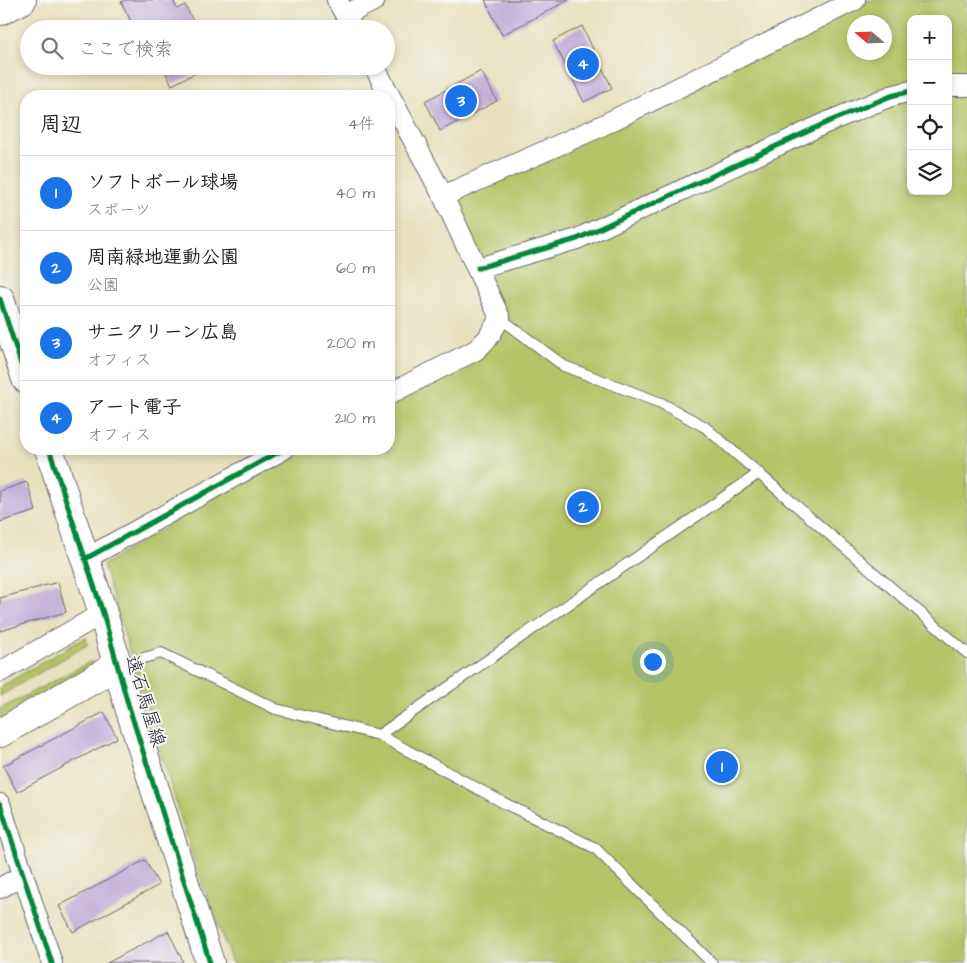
<!DOCTYPE html>
<html lang="ja">
<meta charset="utf-8">
<style>
:root{--surface:#fff;--page:#f2f2f2;--text:#222;--muted:#767676;--line:#e0e0e0;--accent:#1a73e8}
body{margin:0;font-family:"Architects Daughter","Klee One",sans-serif;background:var(--page);color:var(--text)}
.controls{position:absolute;right:15px;top:15px;display:grid;overflow:hidden;border-radius:10px;box-shadow:0 2px 8px #0003}
.controls button{width:45px;height:45px;display:grid;place-items:center;padding:0;border:0;border-bottom:1px solid var(--line);background:var(--surface);color:var(--text);font:25px sans-serif}
.compass{position:absolute;left:847px;top:15px;width:45px;height:45px;border-radius:50%;background:var(--surface);box-shadow:0 2px 8px #0003;rotate:289deg}
.you{position:absolute;left:652px;top:661px;width:18px;height:18px;margin:-12px;border:4px solid #fff;border-radius:50%;background:#1a73e8;box-shadow:0 0 0 8px #1a73e833}
.badge{display:grid;place-items:center;width:32px;height:32px;border-radius:50%;background:var(--accent);color:#fff;font-size:16px;font-weight:700}
.pin{position:absolute;translate:-50% -50%;border:2px solid #fff;box-shadow:0 1px 5px #0006}
.list{margin:0;padding:0;list-style:none}
h2{display:flex;justify-content:space-between;align-items:center;height:65px;margin:0;padding:0 20px;font-size:21px}
h2 small{font-size:16px;font-weight:400;color:var(--muted)}
.list li{display:grid;grid-template-columns:32px 1fr auto;gap:15px;align-items:center;box-sizing:border-box;height:75px;padding:0 20px;border-top:1px solid var(--line)}
.list b{display:block;font-size:19px;white-space:nowrap}
.list p{margin:0;font-size:16px;white-space:nowrap;color:var(--muted)}
.list em{font-size:16px;font-style:normal;color:var(--muted)}
.icon{flex:none;width:28px;height:28px;fill:none;stroke:currentColor;stroke-width:2;stroke-linecap:round;stroke-linejoin:round}
.map{position:relative;flex:none;width:967px;height:963px;overflow:hidden}
.search{position:absolute;background:var(--surface);box-shadow:0 2px 8px #0003;left:20px;top:20px;width:375px;height:55px;display:flex;align-items:center;gap:12px;box-sizing:border-box;padding:0 18px;border-radius:28px;color:var(--muted);font-size:19px}
.panel{position:absolute;background:var(--surface);box-shadow:0 2px 8px #0003;left:20px;top:90px;width:375px;height:365px;border-radius:20px}
.map>svg:first-child{display:block}
.green{fill:#b4c365;stroke:#6b7250;fill-rule:evenodd}
.building{fill:#c3aed8}
.lines{fill:none;stroke-linecap:round;stroke-linejoin:round}
.lane-casing{stroke:#676569;stroke-width:12}
.street-casing{stroke:#676569;stroke-width:22}
.secondary-casing{stroke:#676569;stroke-width:30}
.highway-casing{stroke:#676569;stroke-width:30}
.lane{stroke:#fff;stroke-width:10}
.street{stroke:#fff;stroke-width:20}
.secondary{stroke:#fff;stroke-width:28}
.highway{stroke:#fff;stroke-width:28}
.cycleway-casing{stroke:#f6f6f2;stroke-width:8}
.cycleway{stroke:#00873e;stroke-width:5}
.labels{text-anchor:middle;dominant-baseline:central;stroke-width:4;stroke-linejoin:round;paint-order:stroke}
.street-label{font-size:19px;fill:#22223b;stroke:#f6f6f2}
</style>
<div class="map">
<svg width="967" height="963" viewBox="0 0 967 963">
<rect width="100%" height="100%" fill="#f6f6f2"/>
<filter id="ink" filterUnits="userSpaceOnUse"><feTurbulence type="fractalNoise" baseFrequency=".02" numOctaves="2"/><feDisplacementMap in="SourceGraphic" scale="10" xChannelSelector="R" yChannelSelector="G"/><feConvolveMatrix kernelMatrix="1 2 1 2 8 2 1 2 1" color-interpolation-filters="sRGB"/></filter>
<filter id="wash" filterUnits="userSpaceOnUse"><feTurbulence type="fractalNoise" baseFrequency=".0096" numOctaves="4" result="noise"/><feDisplacementMap in="SourceGraphic" scale="20" xChannelSelector="R" yChannelSelector="G"/><feGaussianBlur stdDeviation="1.12" result="paint"/><feColorMatrix in="noise" values="0 0 0 0 0 0 0 0 0 0 0 0 0 0 0 0 0 1.4 0 .05"/><feComposite in="paint" operator="in"/></filter>
<g filter="url(#wash)">
<rect width="100%" height="100%" fill="#e8e1be"/>
<!-- green -->
<path class="green" d="M852,0H967V963H232L195,864L103,565L294,449H389V395L484,347L497,323L441,199ZM911,19H948V191H911ZM854,22H884V52H854Z
M86,637L87,645L0,696V687Z
M92,661L96,671L0,722V709Z"/>
<g id="blocks">
<!-- building -->
<path class="building" d="M125,0H173L177,9L185,5L197,29H143L142,26L135,29L121,2Z
M485,0H569L502,35Z
M582,26L612,88L584,102L553,41Z
M162,66H209L172,85Z
M481,71L497,101L440,131L425,101Z
M27,482L36,511L0,522V491Z
M58,582L66,612L0,631V598Z
M104,712L117,738L17,792L3,766Z
M145,860L159,885L73,932L59,906Z
M168,931L183,961L178,963H107Z"/>
</g>
</g>
<g filter="url(#ink)">
<use href="#blocks" fill-opacity="0" stroke="#676569" stroke-width="1"/>
<g class="lines">
<!-- lane casing -->
<g class="lane-casing">
<path id="lane" d="M500,318L564,366L661,403L705,427L967,653
M119,665L161,653L276,709L379,735L504,803L595,848L712,963
M379,735L759,473"/>
</g>
<!-- street casing -->
<g class="street-casing">
<path id="street" d="M337,0L353,29
M346,15L375,0
M374,66L443,196L500,318L488,338L476,350L389,394
M948,86H967
M443,196L597,128L855,0
M478,268L577,239L830,121L891,96L911,91
M85,559L284,449
M0,672L103,613
M0,804L52,963
M0,888L22,876"/>
</g>
<!-- secondary casing -->
<g class="secondary-casing">
<path id="secondary" d="M0,299L26,379
M49,449L103,613L128,704L210,963
M0,733L118,665"/>
</g>
<!-- highway casing -->
<g class="highway-casing">
<path id="highway" d="M0,11L22,0"/>
</g>
<!-- lane -->
<use href="#lane" class="lane"/>
<!-- street -->
<use href="#street" class="street"/>
<!-- secondary -->
<use href="#secondary" class="secondary"/>
<!-- highway -->
<use href="#highway" class="highway"/>
<!-- cycleway casing -->
<g class="cycleway-casing">
<path id="cycleway" d="M478,268L577,239L830,121L891,96L911,91
M0,299L26,379
M49,449L103,613L128,704L210,963
M85,559L284,449
M0,804L52,963"/>
</g>
<!-- cycleway -->
<use href="#cycleway" class="cycleway"/>
</g>
</g>
<g class="labels">
<!-- street labels -->
<g class="street-label">
<text transform="translate(145 701) rotate(73)">遠石馬屋線</text>
</g>
</g>
</svg>
<div class="controls">
<button>+</button>
<button>−</button>
<button><svg class="icon" aria-label="locate" viewBox="0 0 24 24"><circle cx="12" cy="12" r="6"/><path d="M12 2v4M12 18v4M2 12h4M18 12h4"/></svg></button>
<button><svg class="icon" aria-label="layers" viewBox="0 0 24 24"><path d="M12 4l9 5-9 5-9-5zM3 14l9 5 9-5"/></svg></button>
</div>
<svg class="compass" viewBox="-18 -18 36 36"><path d="M0-13l5 13h-10z" fill="#e53935"/><path d="M0 13l5-13h-10z" fill="#767676"/></svg>
<div class="you"></div>
<div class="pin badge" style="left:722px;top:767px">1</div>
<div class="pin badge" style="left:583px;top:507px">2</div>
<div class="pin badge" style="left:461px;top:101px">3</div>
<div class="pin badge" style="left:583px;top:64px">4</div>
<div class="search"><svg class="icon" aria-label="search" viewBox="0 0 24 24"><circle cx="10" cy="10" r="6"/><path d="M15 15l6 6"/></svg>ここで検索</div>
<section class="panel">
<h2>周辺<small>4件</small></h2>
<ul class="list">
<li><span class="badge">1</span><div><b>ソフトボール球場</b><p>スポーツ</p></div><em>40 m</em></li>
<li><span class="badge">2</span><div><b>周南緑地運動公園</b><p>公園</p></div><em>60 m</em></li>
<li><span class="badge">3</span><div><b>サニクリーン広島</b><p>オフィス</p></div><em>200 m</em></li>
<li><span class="badge">4</span><div><b>アート電子</b><p>オフィス</p></div><em>210 m</em></li>
</ul>
</section>
</div>
